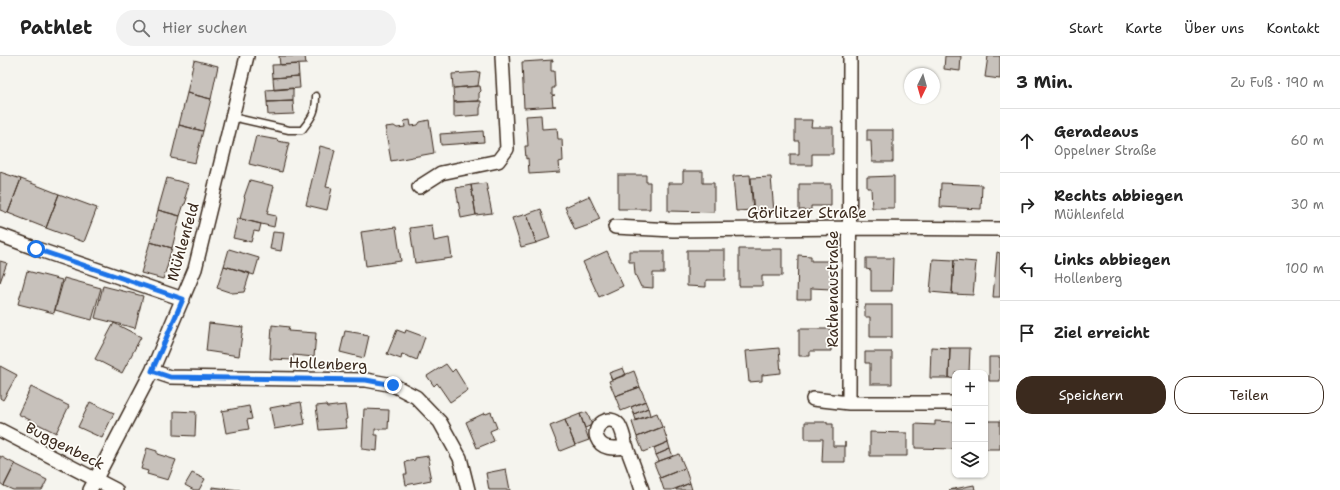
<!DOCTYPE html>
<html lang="de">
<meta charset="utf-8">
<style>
:root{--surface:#fff;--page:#f2f2f2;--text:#222;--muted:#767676;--line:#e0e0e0;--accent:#3b2a1e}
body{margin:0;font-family:"Shantell Sans",sans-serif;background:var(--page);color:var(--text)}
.controls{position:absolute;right:12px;bottom:12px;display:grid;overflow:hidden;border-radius:8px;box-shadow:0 1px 3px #0004}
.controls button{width:36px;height:36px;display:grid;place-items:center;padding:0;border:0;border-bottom:1px solid var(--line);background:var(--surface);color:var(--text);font:20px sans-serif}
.compass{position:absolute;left:904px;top:12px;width:36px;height:36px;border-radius:50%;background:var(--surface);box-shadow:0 1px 3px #0004;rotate:185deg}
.stop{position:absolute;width:12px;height:12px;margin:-9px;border:3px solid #1a73e8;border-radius:50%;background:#fff}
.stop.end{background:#1a73e8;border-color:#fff;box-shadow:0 1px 4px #0008}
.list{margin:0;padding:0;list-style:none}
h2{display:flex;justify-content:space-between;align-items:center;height:52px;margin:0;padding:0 16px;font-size:17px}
h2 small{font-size:13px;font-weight:400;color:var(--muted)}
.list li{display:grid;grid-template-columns:26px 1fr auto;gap:12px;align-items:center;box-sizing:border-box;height:64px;padding:0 16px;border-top:1px solid var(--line)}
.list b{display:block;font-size:15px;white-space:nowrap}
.list p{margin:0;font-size:13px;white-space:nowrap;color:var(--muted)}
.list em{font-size:13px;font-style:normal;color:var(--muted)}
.actions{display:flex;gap:8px;padding:12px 16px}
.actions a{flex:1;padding:9px 0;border:1px solid var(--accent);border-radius:16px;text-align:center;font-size:14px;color:var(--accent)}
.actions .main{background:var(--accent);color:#fff}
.icon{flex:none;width:22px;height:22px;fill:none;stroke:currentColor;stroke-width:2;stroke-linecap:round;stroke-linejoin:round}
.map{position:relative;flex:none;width:1000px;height:434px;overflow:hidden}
header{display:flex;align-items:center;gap:24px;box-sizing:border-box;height:56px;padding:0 20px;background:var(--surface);border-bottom:1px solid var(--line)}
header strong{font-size:19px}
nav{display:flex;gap:22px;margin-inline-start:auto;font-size:14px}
.search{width:280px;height:36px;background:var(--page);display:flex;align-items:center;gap:10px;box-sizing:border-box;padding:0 14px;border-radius:22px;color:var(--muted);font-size:15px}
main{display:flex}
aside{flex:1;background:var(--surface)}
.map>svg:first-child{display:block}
.building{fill:#c7c1bb;stroke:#3b2a1e}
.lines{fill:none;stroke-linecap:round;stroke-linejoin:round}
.lane-casing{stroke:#3b2a1e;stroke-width:9}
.street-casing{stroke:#3b2a1e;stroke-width:16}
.lane{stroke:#fdfcf7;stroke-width:6}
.street{stroke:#fdfcf7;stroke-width:13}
.route{stroke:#1a73e8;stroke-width:5}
.labels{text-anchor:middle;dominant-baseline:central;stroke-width:3.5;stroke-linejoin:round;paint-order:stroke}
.street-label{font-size:15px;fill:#3b2a1e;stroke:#fdfcf7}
</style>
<header>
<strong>Pathlet</strong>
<div class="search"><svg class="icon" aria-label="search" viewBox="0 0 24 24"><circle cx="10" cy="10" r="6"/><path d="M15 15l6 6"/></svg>Hier suchen</div>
<nav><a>Start</a><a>Karte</a><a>Über uns</a><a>Kontakt</a></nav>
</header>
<main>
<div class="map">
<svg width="1000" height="434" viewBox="0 0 1000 434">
<rect width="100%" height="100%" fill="#f5f4ee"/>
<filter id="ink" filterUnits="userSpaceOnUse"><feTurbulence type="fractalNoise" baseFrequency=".025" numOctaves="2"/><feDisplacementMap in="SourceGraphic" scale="8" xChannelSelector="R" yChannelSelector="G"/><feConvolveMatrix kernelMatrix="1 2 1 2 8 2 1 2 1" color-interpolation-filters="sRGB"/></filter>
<g filter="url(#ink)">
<!-- building -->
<path class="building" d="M279,0H305L306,8L280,9Z
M945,0H961L960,15L944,13Z
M988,0H1000V23L985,21Z
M194,4L218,10L211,43L187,37Z
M553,4V5H551V15H554L555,32H552V39H555L552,40L553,50H556L524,52L522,6Z
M298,8L299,20L273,22L272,9Z
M480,16L478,30L453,32L452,18Z
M299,20L300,32L274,34L273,22Z
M480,30L481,35L479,37V45L454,46L453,32Z
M293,32V45L267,46L266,34Z
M187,37L211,43L203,75L179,69Z
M293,45L294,58L268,59L267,46Z
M481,45V50L480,52V59L454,61V46Z
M541,59L542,73L557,72L558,83H562L563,105L559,106L560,116L529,118L528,102L526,103L525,90H528L526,60Z
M410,64L411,70L418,69L420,66L429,64L434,97L391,105L385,71L394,70L397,72L405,71L404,65Z
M795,64H812L811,71H833V98H812V109H790V98H799V85H795Z
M179,69L203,75L195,107L171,102Z
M867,74H893V106H872L871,85H867Z
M483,75L484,86L441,89L440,78Z
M256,80L278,84L277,85L289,87L282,116L249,108Z
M320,90L335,94L326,131L332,132L327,154L306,149Z
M683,115H703V127H714V156L668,155V127H683Z
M0,116L21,123L8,157L0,154Z
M618,119H646V126H650V153H618Z
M750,119L753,154L736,155L733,120Z
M894,120V152H872L871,132H867V121Z
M771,121L774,156L754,157L751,122Z
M167,122L189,128L185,142H187L185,148H184L180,160L158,154Z
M21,123L59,138L46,172L8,157Z
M250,124L274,130L267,158L276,160L274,171L240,163L245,142L244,141Z
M486,127L492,157L476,159L471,129Z
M941,127L982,129L981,153L940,151Z
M799,128H831V150H811V154H799Z
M471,129L476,159L461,162L456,132Z
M59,138L97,152L84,186L46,172Z
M589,140L600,163L591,167L592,168L575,174L565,151Z
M541,153L550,182L536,187L527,158Z
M158,154L180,160L172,192L150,186Z
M527,158L536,187L521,191L512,162Z
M238,162L261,168L259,176L254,175L251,186L233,182Z
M432,169L434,185L449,182L452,202L415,207L410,172Z
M396,171L401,205L366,210L361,176Z
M273,176L284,177L281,195L270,193Z
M150,186L172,192L168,205H169L163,223L141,217Z
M229,193L259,202L254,219L224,210Z
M739,193H782V220H762V230H739Z
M687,194H725V224H706V231L687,230Z
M607,195L623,230L599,241L583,206Z
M629,195H664V217H653V232L641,231L635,218L634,206H629Z
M997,196L1000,197V241H993Z
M798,199L811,200V205H831V233L811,232V243H797Z
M866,202H893L892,235H871V214L866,213Z
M933,203L954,204L952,238L930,236Z
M954,204L976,206L973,239L952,238Z
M0,205L7,207L0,226Z
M224,210L250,217L244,236L232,237L217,232Z
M27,215L62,224L54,257L18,248Z
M64,222L101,232L92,264L55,254Z
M103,230L143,240L135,272L95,262Z
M865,249H892V281H870V261H865Z
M114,267L141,281L122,317L95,303Z
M209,267L243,271L239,300L206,295Z
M272,269L289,271L288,275L316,277L314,301L293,299V304L270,303Z
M799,273H831V295H810V300H799Z
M397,274L405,277L406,274L425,281L417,304L402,298L401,303L387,298Z
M345,275L364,278L363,279L369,280L364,302L340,296Z
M931,291L950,292L949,322H930Z
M779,292L781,317L762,319V325L749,326L746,295Z
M950,292H970L969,317H955V323L949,322Z
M865,296H892V328H870V307H865Z
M989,301H1000V325H989Z
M446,308L452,316L455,313L468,334L450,346L437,327L434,330L427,320Z
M0,310L17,319L3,344L0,342Z
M623,312L626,319L612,324L609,317Z
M634,315L640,331L615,340L609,325Z
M31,331L69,350L56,377L18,358Z
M640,331L646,345L621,355L615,340Z
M645,345L648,352L634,358L631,351Z
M90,346L114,357L102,382L78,371Z
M301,346L305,368L274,373L270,352Z
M326,349L327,351L345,349L347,363L345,364L347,372L319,374L316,350Z
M249,350L252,363L247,364L249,373L226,377L222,355Z
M648,352L650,359L636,364L634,358Z
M364,353L389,354L388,373H375V379H378L377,395L362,393Z
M174,355L196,356L195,380L174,379Z
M491,356L497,372L490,375L494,385L477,392L466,366L485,357L486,358Z
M587,356L592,369L585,372L580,358Z
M657,357L662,371L637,381L632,366Z
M580,358L589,384L575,389L565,364Z
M565,364L575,389L560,395L550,370Z
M935,365L955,366V393L915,392V368L935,369Z
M985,365H1000V393H985Z
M805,366H827V368H833V390H845V386V406H822L823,383H805Z
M663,371L668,386L643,396L637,381Z
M870,376L907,377V400H870Z
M668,386L670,393L656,399L654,392Z
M147,392L157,395V398L176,404L168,424L147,418L148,415L141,413Z
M670,393L673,400L659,405L656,399Z
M679,398L685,412L660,422L654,407Z
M0,400L15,408L4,430L0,427Z
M428,400L430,408L428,409L431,424L406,429L404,418H407L405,406L415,404V402Z
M15,408L47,424L42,434H13L4,430Z
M685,412L690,427L672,434H664L660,422Z
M506,413L510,434H489L486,417Z
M192,417L205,423L199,434H194L185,429Z
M690,427L692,434H676V433Z
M974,429L975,434H949Z
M212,431L240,434H212Z"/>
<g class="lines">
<!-- lane casing -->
<g class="lane-casing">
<path id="lane" d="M232,61L289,74H302C312,61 316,57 316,40"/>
</g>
<!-- street casing -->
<g class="street-casing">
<path id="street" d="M419,131L441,117L498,105L507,93L502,0
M615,171L673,174L850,172L1000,173
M0,179L37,193L183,243
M152,315L170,321L366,324L393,329L416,341L440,366L460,402L468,434
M813,343L849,347H955
M849,347L850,0
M0,374L116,434
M627,391C616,392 602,395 597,382C592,369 610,357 619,369C622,374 624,382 625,387C631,403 637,418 642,434
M90,434L152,315L195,213L247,0"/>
</g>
<!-- lane -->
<use href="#lane" class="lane"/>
<!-- street -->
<use href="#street" class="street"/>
</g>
</g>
<g class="lines" filter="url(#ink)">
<!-- route -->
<path class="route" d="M36,193L183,243L152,315L170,321L366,324L393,329"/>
</g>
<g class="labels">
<!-- street labels -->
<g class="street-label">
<text x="807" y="157">Görlitzer Straße</text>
<text transform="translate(183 186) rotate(-74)">Mühlenfeld</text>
<text transform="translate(833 233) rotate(-90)">Rathenaustraße</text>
<text transform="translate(328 308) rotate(2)">Hollenberg</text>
<text transform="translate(65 390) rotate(27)">Buggenbeck</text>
</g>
</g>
</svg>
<div class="controls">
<button>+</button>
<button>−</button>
<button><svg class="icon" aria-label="layers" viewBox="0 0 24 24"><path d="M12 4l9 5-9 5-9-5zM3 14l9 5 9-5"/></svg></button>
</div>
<svg class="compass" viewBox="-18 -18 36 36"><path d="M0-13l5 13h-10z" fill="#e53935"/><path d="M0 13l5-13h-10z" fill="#767676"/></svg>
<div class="stop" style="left:36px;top:193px"></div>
<div class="stop end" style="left:393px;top:329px"></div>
</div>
<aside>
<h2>3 Min.<small>Zu Fuß · 190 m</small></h2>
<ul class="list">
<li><svg class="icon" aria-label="ahead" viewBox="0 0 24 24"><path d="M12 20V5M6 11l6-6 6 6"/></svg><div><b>Geradeaus</b><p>Oppelner Straße</p></div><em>60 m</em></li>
<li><svg class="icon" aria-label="right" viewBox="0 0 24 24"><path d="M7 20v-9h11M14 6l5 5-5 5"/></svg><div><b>Rechts abbiegen</b><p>Mühlenfeld</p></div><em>30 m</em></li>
<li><svg class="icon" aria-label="left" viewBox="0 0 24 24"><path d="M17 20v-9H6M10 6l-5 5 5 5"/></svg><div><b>Links abbiegen</b><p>Hollenberg</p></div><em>100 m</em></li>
<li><svg class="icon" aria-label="arrive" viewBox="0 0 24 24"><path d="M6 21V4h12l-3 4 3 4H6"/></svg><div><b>Ziel erreicht</b></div></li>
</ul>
<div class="actions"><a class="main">Speichern</a><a>Teilen</a></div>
</aside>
</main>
